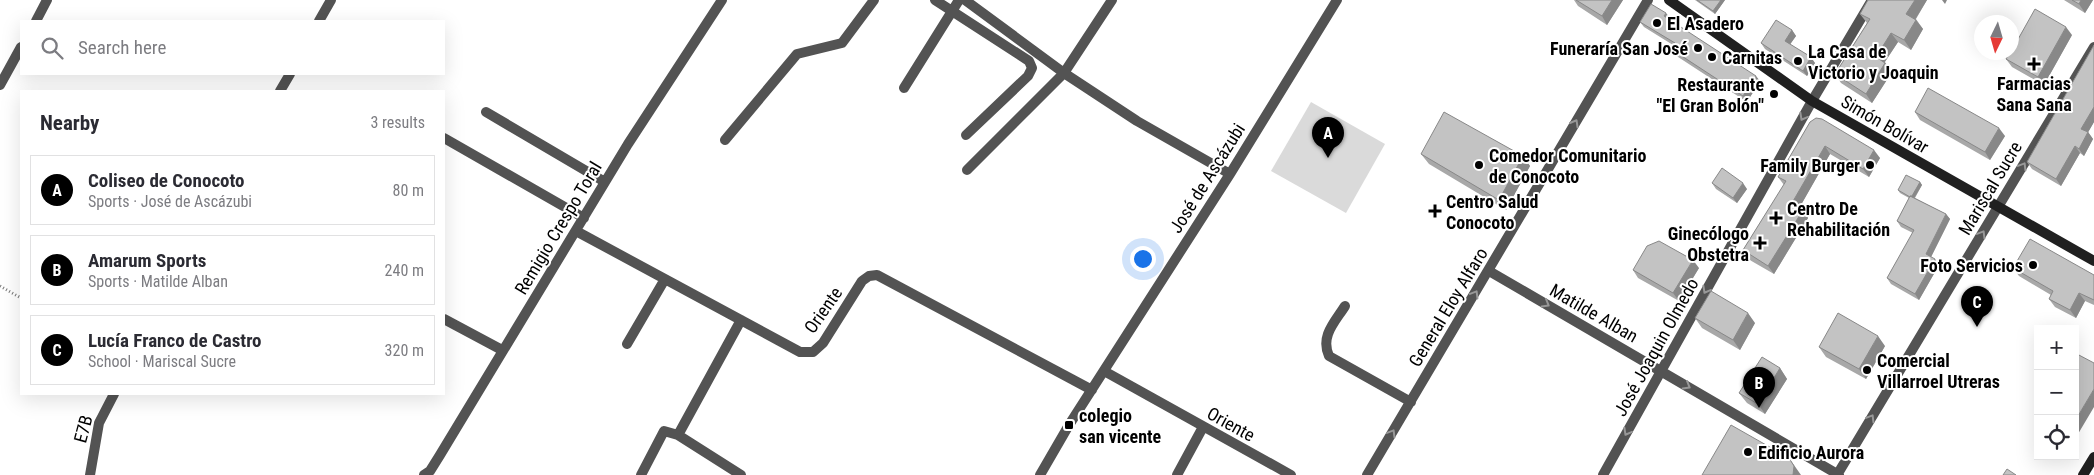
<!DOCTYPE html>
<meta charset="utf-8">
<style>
:root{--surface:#fff;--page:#f2f2f3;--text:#2b2b33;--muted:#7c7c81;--line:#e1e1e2;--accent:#000}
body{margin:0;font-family:"Roboto Condensed",sans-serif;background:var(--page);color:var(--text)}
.controls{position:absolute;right:15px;bottom:15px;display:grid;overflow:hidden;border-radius:0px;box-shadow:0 5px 20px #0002}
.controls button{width:45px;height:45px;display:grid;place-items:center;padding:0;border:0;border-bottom:1px solid var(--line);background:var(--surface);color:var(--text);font:25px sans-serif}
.compass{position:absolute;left:1974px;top:15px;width:45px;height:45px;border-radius:50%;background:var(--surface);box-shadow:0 5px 20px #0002;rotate:185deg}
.you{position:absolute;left:1142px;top:258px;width:18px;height:18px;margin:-12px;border:4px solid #fff;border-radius:50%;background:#1a73e8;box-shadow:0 0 0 8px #1a73e833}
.badge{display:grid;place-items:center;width:32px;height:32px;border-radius:50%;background:var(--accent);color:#fff;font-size:16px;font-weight:700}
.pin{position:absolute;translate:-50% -41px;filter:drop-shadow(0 1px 2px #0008)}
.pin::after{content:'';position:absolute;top:26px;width:18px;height:15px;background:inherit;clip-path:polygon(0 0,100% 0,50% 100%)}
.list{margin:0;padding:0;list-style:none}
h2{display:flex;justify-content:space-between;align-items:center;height:65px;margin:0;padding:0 20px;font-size:21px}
h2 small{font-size:16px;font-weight:400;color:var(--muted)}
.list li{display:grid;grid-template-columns:32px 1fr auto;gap:15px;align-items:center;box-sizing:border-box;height:70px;margin:0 10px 10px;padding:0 10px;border:1px solid var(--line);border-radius:0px}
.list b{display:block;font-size:19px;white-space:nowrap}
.list p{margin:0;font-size:16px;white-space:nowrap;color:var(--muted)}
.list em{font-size:16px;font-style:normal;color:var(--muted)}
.icon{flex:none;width:28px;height:28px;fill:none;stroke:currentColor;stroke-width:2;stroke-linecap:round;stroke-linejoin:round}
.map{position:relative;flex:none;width:2094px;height:475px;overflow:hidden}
.search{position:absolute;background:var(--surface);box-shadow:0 5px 20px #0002;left:20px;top:20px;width:425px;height:55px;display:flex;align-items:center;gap:12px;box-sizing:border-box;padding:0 18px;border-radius:0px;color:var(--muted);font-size:19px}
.panel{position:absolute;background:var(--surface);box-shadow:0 5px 20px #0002;left:20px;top:90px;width:425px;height:305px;border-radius:0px}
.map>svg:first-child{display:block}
.green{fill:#dadada}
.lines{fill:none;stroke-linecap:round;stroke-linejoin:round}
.path{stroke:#757575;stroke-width:3;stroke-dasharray:1 2.5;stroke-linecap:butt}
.street{stroke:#535353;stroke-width:10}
.secondary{stroke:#202020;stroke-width:10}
.wall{fill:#a8a8a8}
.shaded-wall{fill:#888}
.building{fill:#c3c3c3;stroke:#888}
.oneway{stroke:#989898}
.poi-dot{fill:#000;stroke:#fff;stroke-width:2}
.labels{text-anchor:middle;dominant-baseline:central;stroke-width:4;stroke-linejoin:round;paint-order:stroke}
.poi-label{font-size:18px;font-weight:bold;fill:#000;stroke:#fff;text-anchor:start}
.street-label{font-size:18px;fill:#000;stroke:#fff}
</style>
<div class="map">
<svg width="2094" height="475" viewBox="0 0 2094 475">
<rect width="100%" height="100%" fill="#fff"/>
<!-- green -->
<path class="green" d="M1311,102L1385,144L1346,213L1271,171Z"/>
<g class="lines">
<!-- path -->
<path class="path" d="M0,286L21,298"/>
<!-- street -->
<path class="street" d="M935,0L1029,61L1032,68L1028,76L966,135
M965,0L1064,73L1137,121L1230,174
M36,21L47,0
M319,21L331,0
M0,85L21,47
M904,88L959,0
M280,91L290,74
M486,112L605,182
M444,138L584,218
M725,140L797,54L842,43L874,0
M967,170L1064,73L1112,0
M576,231L800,352H813L823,343L862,281L869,276L877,275L1092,390
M1489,271L1839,475
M1345,306C1335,322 1320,336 1329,356L1411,402
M444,319L502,350
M627,344L665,279
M1104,371L1291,475
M678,435L741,320
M90,475L99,423L114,394
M424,475L430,471L440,455L628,144L722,0
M641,475L664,431L678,435L741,475
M1040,475L1069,425L1230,174L1337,0
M1177,475L1203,427
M1367,475L1648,0
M1603,475L1812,101L1872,0
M1837,475L2094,47"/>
<!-- secondary -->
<path class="secondary" d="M1669,0L1812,101L2094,261
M2083,475L2094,457"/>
</g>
<!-- wall -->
<path class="wall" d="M1574,0H1623L1607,25L1578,6Z
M1695,0H1725L1715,14Z
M1868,0H1927L1916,19L1923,29L1911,50L1898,42L1885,62L1892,72L1872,103L1841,83L1835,74L1867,23L1860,14Z
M2064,0H2093L2085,13Z
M1670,18L1669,19L1760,81L1747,102L1675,55L1671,49L1673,45L1644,27L1640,22Z
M1792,30L1796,36L1790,44L1815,63L1807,76L1765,49L1761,43Z
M2072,35L2044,85L2012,67L2006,59Z
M2094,45V122L2088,132L2093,139L2084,156L2080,153L2061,186L2032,169L2027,162Z
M1915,112L2005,136L1990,160L1920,120Z
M1810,122L1880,158L1869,177L1830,154L1799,208L1808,218L1774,274L1748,259L1743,250L1784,185L1778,177Z
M1421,154L1523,156L1530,166L1506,210L1429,164Z
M1920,182L1922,185L1915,198L1946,214L1950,219L1931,257L1939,265L1919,300L1891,284L1887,278L1913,233L1901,227L1897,221L1909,198L1900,193L1898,190Z
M1712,183L1747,189L1737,203L1716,189Z
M1699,268L1679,301L1638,278L1633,270Z
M2013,268L2094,275V305L2085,301L2076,318L2055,307L2049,299L2051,295L2019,276Z
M1695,318L1755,323L1740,350L1702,328Z
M1885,346L1866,379L1826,357L1819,347Z
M1780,368L1787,379L1765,414L1747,403L1739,393Z"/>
<!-- shaded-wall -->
<path class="shaded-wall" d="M1612,0H1623L1607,25L1602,16Z
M1721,0H1725L1715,14L1713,11Z
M1915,0H1927L1913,23L1906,14Z
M1942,0H1947L1945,4Z
M2081,0H2093L2085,13L2079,4Z
M1666,13L1670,18L1668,21L1664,16Z
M1916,20L1923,29L1911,50L1904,40Z
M2066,27L2072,35L2044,85L2038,77Z
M1792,30L1796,36L1789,46L1785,41Z
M1891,33L1898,42L1882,66L1876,57Z
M1811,57L1815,63L1807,76L1803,71Z
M1885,63L1892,72L1872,103L1866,94Z
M1756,76L1760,81L1747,102L1743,96Z
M2094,107V122L2086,136L2081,129Z
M1999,128L2005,136L1990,160L1985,152Z
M2088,132L2093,139L2084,156L2079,149Z
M1825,146L1830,154L1797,212L1792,203Z
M2075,146L2080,153L2061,186L2056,179Z
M1874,150L1880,158L1869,177L1863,169Z
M1523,156L1530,166L1506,210L1499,200Z
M1920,182L1922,185L1913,200L1911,197Z
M1743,183L1747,189L1737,203L1733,198Z
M1803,210L1808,218L1774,274L1768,266Z
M1946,214L1950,219L1930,259L1926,254Z
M1935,259L1939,265L1919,300L1915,294Z
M1693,260L1699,268L1679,301L1673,293Z
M2079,293L2085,301L2076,318L2070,310Z
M1748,313L1755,323L1740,350L1733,340Z
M1878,336L1885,346L1866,379L1859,369Z
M1780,368L1787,379L1765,414L1758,404Z
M2094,389V407L2078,434L2075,430V421Z
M1789,458L1801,475H1793Z"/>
<!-- building -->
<path class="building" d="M1576,0H1612L1602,16Z
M1697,0H1721L1713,11Z
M1868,0H1915L1906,14L1916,20L1904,40L1891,33L1876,57L1885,63L1866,94L1835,74L1870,19L1860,14Z
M2072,0H2081L2079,4Z
M1651,4L1666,13L1664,16L1756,76L1743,96L1671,49L1675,43L1640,22Z
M2035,9L2066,27L2038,77L2006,59L2010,52H2012V50Z
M1776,20L1792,30L1785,41L1811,57L1803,71L1761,43Z
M2094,45V107L2081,129L2088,132L2079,149L2075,146L2056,179L2027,162Z
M1928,88L1999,128L1985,152L1915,112Z
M1444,112L1523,156L1499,200L1421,154Z
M1816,118L1822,119L1874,150L1863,169L1825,146L1792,203L1803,210L1768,266L1743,250L1786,181L1778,177L1810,122Z
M1722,168L1743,183L1733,198L1712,183Z
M1906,175L1920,182L1912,196H1910V197L1898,190Z
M1910,196L1946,214L1926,254L1935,259L1915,294L1887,278L1914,230L1897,221Z
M2030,239L2094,275V300L2079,293L2070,310L2049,299L2053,291L2013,268Z
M1659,241L1693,260L1673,293L1633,270L1647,246Z
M1711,291L1748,313L1733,340L1695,318Z
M1838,313L1878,336L1859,369L1819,347Z
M2077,354L2094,363V389L2075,421V357Z
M1762,357L1780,368L1758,404L1739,393Z
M1731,425L1789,458L1794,466L1793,475H1702Z
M2007,469L2016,475H2003Z"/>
<!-- one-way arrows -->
<defs><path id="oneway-chevron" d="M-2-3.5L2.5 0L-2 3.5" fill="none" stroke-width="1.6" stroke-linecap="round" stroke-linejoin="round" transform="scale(1.25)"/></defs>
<g class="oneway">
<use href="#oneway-chevron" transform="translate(1803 117) rotate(119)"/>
<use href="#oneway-chevron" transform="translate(1575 123) rotate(-60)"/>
<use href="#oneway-chevron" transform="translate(2023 166) rotate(-59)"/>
<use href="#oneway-chevron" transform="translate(1982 234) rotate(-59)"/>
<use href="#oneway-chevron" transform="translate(1706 290) rotate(119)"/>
<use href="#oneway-chevron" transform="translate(1475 294) rotate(-59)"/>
<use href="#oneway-chevron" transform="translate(1546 304) rotate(30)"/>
<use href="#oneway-chevron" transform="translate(1687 386) rotate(30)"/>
<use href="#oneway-chevron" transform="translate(1871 418) rotate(-59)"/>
<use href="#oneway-chevron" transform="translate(1627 432) rotate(119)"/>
<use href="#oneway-chevron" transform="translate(1392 433) rotate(-59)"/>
</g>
<!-- markers -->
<g class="poi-dot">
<circle cx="1657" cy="23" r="5"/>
<circle cx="1698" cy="48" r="5"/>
<circle cx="1712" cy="57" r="5"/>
<circle cx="1798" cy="61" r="5"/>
<path d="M2031.5 56.5h5v5h5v5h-5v5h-5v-5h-5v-5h5z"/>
<circle cx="1774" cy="94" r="5"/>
<circle cx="1479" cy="165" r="5"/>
<circle cx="1870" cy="165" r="5"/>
<path d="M1432.5 203.5h5v5h5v5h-5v5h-5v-5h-5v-5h5z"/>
<path d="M1773.5 210.5h5v5h5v5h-5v5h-5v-5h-5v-5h5z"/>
<path d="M1757.5 235.5h5v5h5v5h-5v5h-5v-5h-5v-5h5z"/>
<circle cx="2033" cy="265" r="5"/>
<circle cx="1867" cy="370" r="5"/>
<rect x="1064" y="420" width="10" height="10" rx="2.5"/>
<circle cx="1748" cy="452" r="5"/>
</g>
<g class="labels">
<!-- poi labels -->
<g class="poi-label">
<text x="1667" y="23">El Asadero</text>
<text x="1688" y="48" text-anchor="end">Funeraría San José</text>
<text x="1808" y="51">La Casa de<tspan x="1808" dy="21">Victorio y Joaquin</tspan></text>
<text x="1722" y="57">Carnitas</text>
<text x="2034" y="83" text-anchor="middle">Farmacias<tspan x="2034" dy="21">Sana Sana</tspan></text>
<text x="1764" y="84" text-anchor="end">Restaurante<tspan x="1764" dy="21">"El Gran Bolón"</tspan></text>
<text x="1489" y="155">Comedor Comunitario<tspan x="1489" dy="21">de Conocoto</tspan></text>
<text x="1860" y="165" text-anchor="end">Family Burger</text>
<text x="1446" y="201">Centro Salud<tspan x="1446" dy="21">Conocoto</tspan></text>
<text x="1787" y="208">Centro De<tspan x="1787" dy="21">Rehabilitación</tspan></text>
<text x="1749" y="233" text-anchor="end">Ginecólogo<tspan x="1749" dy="21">Obstetra</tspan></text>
<text x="2023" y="265" text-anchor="end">Foto Servicios</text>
<text x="1877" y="360">Comercial<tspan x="1877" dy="21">Villarroel Utreras</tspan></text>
<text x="1079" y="415">colegio<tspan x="1079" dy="21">san vicente</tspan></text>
<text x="1758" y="452">Edificio Aurora</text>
</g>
<!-- street labels -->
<g class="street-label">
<text transform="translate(1885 124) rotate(30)">Simón Bolívar</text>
<text transform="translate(1207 178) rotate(-58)">José de Ascázubi</text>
<text transform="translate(1990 188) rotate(-59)">Mariscal Sucre</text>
<text transform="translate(558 228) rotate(-59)">Remigio Crespo Toral</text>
<text transform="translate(1448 307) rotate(-59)">General Eloy Alfaro</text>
<text transform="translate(823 310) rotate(-55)">Oriente</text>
<text transform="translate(1594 313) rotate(30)">Matilde Alban</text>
<text transform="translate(1656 347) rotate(-61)">José Joaquin Olmedo</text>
<text transform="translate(1231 424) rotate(29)">Oriente</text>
<text transform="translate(83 429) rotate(-75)">E7B</text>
</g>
</g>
</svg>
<div class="controls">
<button>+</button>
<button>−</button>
<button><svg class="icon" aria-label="locate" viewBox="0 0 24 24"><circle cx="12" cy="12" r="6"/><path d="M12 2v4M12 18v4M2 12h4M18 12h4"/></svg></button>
</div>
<svg class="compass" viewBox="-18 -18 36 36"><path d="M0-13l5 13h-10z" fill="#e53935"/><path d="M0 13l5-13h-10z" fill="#7c7c81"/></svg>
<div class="you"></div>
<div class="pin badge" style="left:1328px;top:158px">A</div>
<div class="pin badge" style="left:1759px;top:408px">B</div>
<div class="pin badge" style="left:1977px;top:327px">C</div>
<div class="search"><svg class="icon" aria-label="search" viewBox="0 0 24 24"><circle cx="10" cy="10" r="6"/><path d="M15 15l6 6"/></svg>Search here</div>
<section class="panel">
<h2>Nearby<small>3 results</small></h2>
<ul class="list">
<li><span class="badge">A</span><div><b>Coliseo de Conocoto</b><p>Sports · José de Ascázubi</p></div><em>80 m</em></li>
<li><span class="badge">B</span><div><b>Amarum Sports</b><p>Sports · Matilde Alban</p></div><em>240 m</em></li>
<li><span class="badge">C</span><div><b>Lucía Franco de Castro</b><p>School · Mariscal Sucre</p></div><em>320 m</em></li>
</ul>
</section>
</div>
